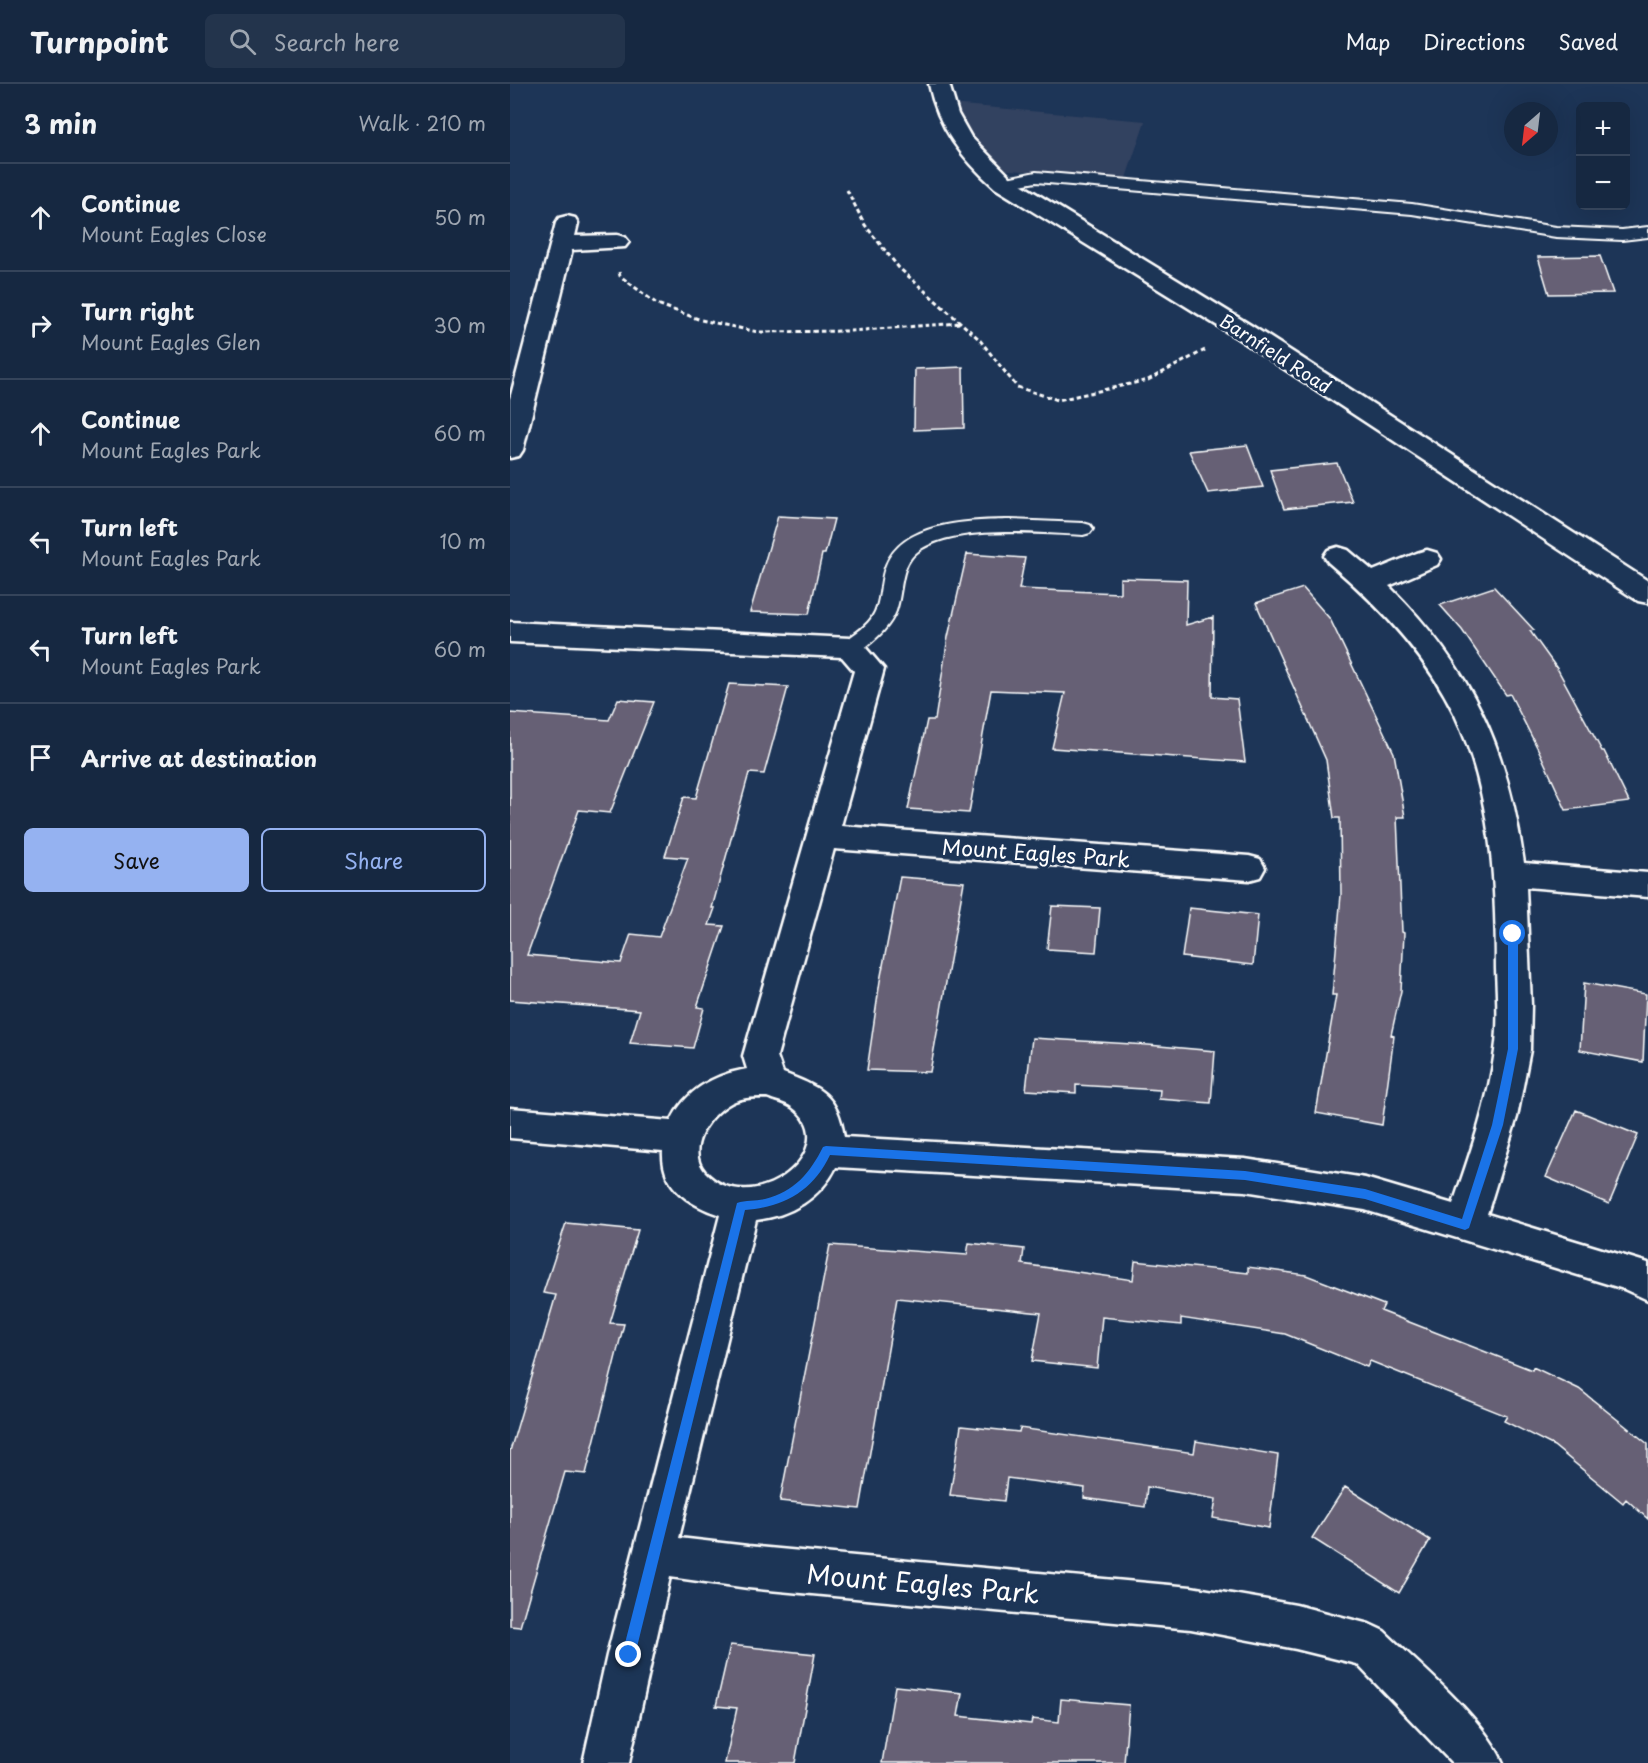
<!DOCTYPE html>
<meta charset="utf-8">
<style>
:root{--surface:#162841;--page:#23344c;--text:#f1f3f6;--muted:#9ea6b1;--line:#35445a;--accent:#95b2f1}
body{margin:0;font-family:"Playpen Sans",sans-serif;background:var(--page);color:var(--text)}
.controls{position:absolute;right:18px;top:18px;display:grid;overflow:hidden;border-radius:9px;box-shadow:0 6px 24px #0002}
.controls button{width:54px;height:54px;display:grid;place-items:center;padding:0;border:0;border-bottom:2px solid var(--line);background:var(--surface);color:var(--text);font:30px sans-serif}
.compass{position:absolute;left:994px;top:18px;width:54px;height:54px;border-radius:50%;background:var(--surface);box-shadow:0 6px 24px #0002;rotate:208deg}
.stop{position:absolute;width:18px;height:18px;margin:-14px;border:4px solid #1a73e8;border-radius:50%;background:#fff}
.stop.end{background:#1a73e8;border-color:#fff;box-shadow:0 2px 6px #0008}
.list{margin:0;padding:0;list-style:none}
h2{display:flex;justify-content:space-between;align-items:center;height:78px;margin:0;padding:0 24px;font-size:26px}
h2 small{font-size:20px;font-weight:400;color:var(--muted)}
.list li{display:grid;grid-template-columns:39px 1fr auto;gap:18px;align-items:center;box-sizing:border-box;height:108px;padding:0 24px;border-top:2px solid var(--line)}
.list b{display:block;font-size:22px;white-space:nowrap}
.list p{margin:0;font-size:20px;white-space:nowrap;color:var(--muted)}
.list em{font-size:20px;font-style:normal;color:var(--muted)}
.actions{display:flex;gap:12px;padding:18px 24px}
.actions a{flex:1;padding:14px 0;border:2px solid var(--accent);border-radius:9px;text-align:center;font-size:21px;color:var(--accent)}
.actions .main{background:var(--accent);color:#111}
.icon{flex:none;width:33px;height:33px;fill:none;stroke:currentColor;stroke-width:2;stroke-linecap:round;stroke-linejoin:round}
.map{position:relative;flex:none;width:1138px;height:1679px;overflow:hidden}
header{display:flex;align-items:center;gap:36px;box-sizing:border-box;height:84px;padding:0 30px;background:var(--surface);border-bottom:2px solid var(--line)}
header strong{font-size:28px}
nav{display:flex;gap:33px;margin-inline-start:auto;font-size:21px}
.search{width:420px;height:54px;background:var(--page);display:flex;align-items:center;gap:15px;box-sizing:border-box;padding:0 21px;border-radius:9px;color:var(--muted);font-size:22px}
main{display:flex}
aside{flex:1;background:var(--surface)}
.map>svg:first-child{display:block}
.built{fill:#334260}
.building{fill:#666174;stroke:#fff;stroke-width:1.5}
.lines{fill:none;stroke-linecap:round;stroke-linejoin:round}
.service-casing{stroke:#fff;stroke-width:4}
.minor-casing{stroke:#fff;stroke-width:5}
.path{stroke:#fff;stroke-width:3;stroke-dasharray:4.5 3;stroke-linecap:butt}
.service{fill:#1d3557;fill-rule:evenodd}
.minor{fill:#1d3557;fill-rule:evenodd}
.route{fill:#1a73e8}
.labels{text-anchor:middle;dominant-baseline:central;stroke-width:6;stroke-linejoin:round;paint-order:stroke}
.far-street-label{font-size:18px;fill:#fff;stroke:#1d3557}
.street-label{font-size:21px;fill:#fff;stroke:#1d3557}
.near-street-label{font-size:26px;fill:#fff;stroke:#1d3557}
</style>
<header>
<strong>Turnpoint</strong>
<div class="search"><svg class="icon" aria-label="search" viewBox="0 0 24 24"><circle cx="10" cy="10" r="6"/><path d="M15 15l6 6"/></svg>Search here</div>
<nav><a>Map</a><a>Directions</a><a>Saved</a></nav>
</header>
<main>
<aside>
<h2>3 min<small>Walk · 210 m</small></h2>
<ul class="list">
<li><svg class="icon" aria-label="ahead" viewBox="0 0 24 24"><path d="M12 20V5M6 11l6-6 6 6"/></svg><div><b>Continue</b><p>Mount Eagles Close</p></div><em>50 m</em></li>
<li><svg class="icon" aria-label="right" viewBox="0 0 24 24"><path d="M7 20v-9h11M14 6l5 5-5 5"/></svg><div><b>Turn right</b><p>Mount Eagles Glen</p></div><em>30 m</em></li>
<li><svg class="icon" aria-label="ahead" viewBox="0 0 24 24"><path d="M12 20V5M6 11l6-6 6 6"/></svg><div><b>Continue</b><p>Mount Eagles Park</p></div><em>60 m</em></li>
<li><svg class="icon" aria-label="left" viewBox="0 0 24 24"><path d="M17 20v-9H6M10 6l-5 5 5 5"/></svg><div><b>Turn left</b><p>Mount Eagles Park</p></div><em>10 m</em></li>
<li><svg class="icon" aria-label="left" viewBox="0 0 24 24"><path d="M17 20v-9H6M10 6l-5 5 5 5"/></svg><div><b>Turn left</b><p>Mount Eagles Park</p></div><em>60 m</em></li>
<li><svg class="icon" aria-label="arrive" viewBox="0 0 24 24"><path d="M6 21V4h12l-3 4 3 4H6"/></svg><div><b>Arrive at destination</b></div></li>
</ul>
<div class="actions"><a class="main">Save</a><a>Share</a></div>
</aside>
<div class="map">
<svg width="1138" height="1679" viewBox="0 0 1138 1679">
<rect width="100%" height="100%" fill="#1d3557"/>
<filter id="ink" filterUnits="userSpaceOnUse"><feTurbulence type="fractalNoise" baseFrequency=".0167" numOctaves="2"/><feDisplacementMap in="SourceGraphic" scale="12" xChannelSelector="R" yChannelSelector="G"/><feConvolveMatrix kernelMatrix="1 2 1 2 8 2 1 2 1" color-interpolation-filters="sRGB"/></filter>
<g filter="url(#ink)">
<!-- built -->
<path class="built" d="M440,20L635,37L616,94L485,85L451,44Z"/>
<!-- building -->
<path class="building" d="M1090,172L1103,209L1039,210L1028,173Z
M453,283L454,344L404,346L405,285Z
M737,361L753,403L698,409L679,367Z
M827,379L843,418L774,425L760,386Z
M268,432L324,435L315,470H312L299,530L240,528Z
M457,470L515,474L509,505L610,509V494L677,496L676,541L703,533L702,613L727,615L735,678L542,664L555,609L481,606L459,729L398,725L417,636H425L438,553Z
M984,503L1024,546L1020,547L1048,586L1092,667H1094L1119,718L1056,726L1030,669L1000,610L996,611L952,546L930,521Z
M793,504L820,535L884,669L895,733H887L892,848L894,849L891,907L881,951L884,952L872,1041L806,1029L826,911H822L831,811L830,734H824L816,676L746,519Z
M219,600L278,603L254,690L239,689L202,824H205L199,841L214,842L187,923L194,924L183,964L120,959L130,926L0,916V629L99,636L108,615L144,618L100,729L69,726L17,871L111,879L121,850L149,853L178,774L155,772L174,713L186,714Z
M390,793L454,798L420,988L357,986L370,897Z
M542,822L590,824L586,868L537,865Z
M679,824L748,831L743,881L672,873Z
M1074,899L1136,910L1133,978L1070,966Z
M522,954L638,961L705,967L701,1019L649,1015L650,1006L566,1001V1009L516,1006Z
M1066,1026L1128,1051L1099,1120L1036,1093Z
M56,1139L128,1146L100,1239L114,1240L76,1390L55,1388L10,1543L0,1542V1367L46,1211L33,1209Z
M459,1159L514,1165L512,1180L623,1196L625,1177L738,1189V1183L796,1191L874,1221L871,1227L1022,1286L1023,1283L1069,1305L1138,1360V1435L1116,1415L1113,1419L1044,1362L994,1337L997,1332L860,1277L857,1283L775,1250L671,1234V1241L592,1233L587,1284L522,1277L531,1229L387,1214L350,1425L270,1417L320,1161L457,1171Z
M451,1342L509,1348L510,1344L684,1369L686,1357L768,1371L759,1444L703,1434L706,1415L637,1403L635,1423L574,1414L575,1404L497,1394L494,1417L440,1411Z
M835,1403L920,1456L889,1509L802,1454Z
M220,1561L305,1570L285,1679H215L227,1624L206,1622Z
M385,1602L452,1609L448,1632L521,1640L522,1635L549,1638L551,1615L619,1621L614,1679H372Z"/>
<g class="lines">
<!-- service casing -->
<g class="service-casing">
<path id="service" d="M526,88L902,120L1046,143L1112,146L1138,143V153L1112,156L1046,153L902,130L526,98L493,104L485,99L487,96Z
M500,436L573,439L580,441L583,445L580,449L573,451C530,449 441,440 407,468C389,482 393,508 386,527C380,542 369,552 357,562C348,568 344,572 333,569L329,564L333,559C342,551 354,545 361,535C372,520 369,498 376,481C394,437 460,437 500,436Z"/>
</g>
<!-- minor casing -->
<g class="minor-casing">
<path id="minor" d="M419,0H439L448,30L461,53L501,94L742,242L1138,497V519L1128,517L724,252L485,104C452,74 428,44 419,0Z
M57,132L65,134L68,139L65,152L107,151L115,153L119,158L115,163L62,166L13,366L9,372L0,374V315L46,139L49,134Z
M828,463L838,466L863,487L907,469L917,466L927,469L931,475L927,481L879,502C962,585 998,663 1014,779L1138,789V813L1016,803L1021,921L1020,966L1007,1033L977,1130L1138,1179V1216L1114,1205L855,1126L735,1107L326,1083C311,1114 280,1132 246,1136L169,1454L238,1462L681,1503L786,1521L859,1540L874,1547C910,1582 974,1634 993,1679H942L847,1580L786,1565L681,1545L238,1504L160,1493L119,1679H73L97,1571L210,1131C180,1121 151,1104 153,1067L0,1054V1024L161,1037C176,1006 203,991 237,985L233,972L344,587L332,573L0,558V538L340,554L350,557L374,585L331,742L739,772L750,775L755,784L750,793L739,796L324,765L267,972L273,989C309,1003 328,1010 334,1053L735,1075L855,1094L943,1120C960,1070 978,1020 985,967C989,940 987,912 986,885C986,800 982,710 945,631C916,571 869,521 818,478L814,472L818,466ZM257,1013C264,1016 275,1018 282,1023C338,1062 243,1140 195,1088C174,1064 201,1027 225,1017C234,1013 247,1013 257,1013Z"/>
</g>
<!-- path -->
<path class="path" d="M337,106L355,141L389,184L469,255L507,303L548,316L638,296L697,265
M109,188L110,192L147,220L191,236L248,248L340,247L450,239"/>
<!-- service -->
<use href="#service" class="service"/>
<!-- minor -->
<use href="#minor" class="minor"/>
</g>
</g>
<!-- route -->
<path class="route" d="M1003,846L1008,850V965L993,1041L959,1144L955,1146L855,1115L735,1096L320,1071C303,1107 274,1123 235,1126L125,1571L123,1575L119,1577L114,1575L112,1571L227,1119C236,1116 246,1117 255,1115C284,1108 300,1089 313,1063L316,1062L735,1087L855,1105L952,1135L982,1041L998,965V850Z"/>
<g class="labels">
<!-- far-street labels -->
<g class="far-street-label">
<text transform="translate(766 269) rotate(33)">Barnfield Road</text>
</g>
<!-- street labels -->
<g class="street-label">
<text transform="translate(526 768) rotate(4)">Mount Eagles Park</text>
</g>
<!-- near-street labels -->
<g class="near-street-label">
<text transform="translate(413 1499) rotate(5)">Mount Eagles Park</text>
</g>
</g>
</svg>
<div class="controls">
<button>+</button>
<button>−</button>
</div>
<svg class="compass" viewBox="-18 -18 36 36"><path d="M0-13l5 13h-10z" fill="#e53935"/><path d="M0 13l5-13h-10z" fill="#9ea6b1"/></svg>
<div class="stop" style="left:1003px;top:850px"></div>
<div class="stop end" style="left:119px;top:1571px"></div>
</div>
</main>
